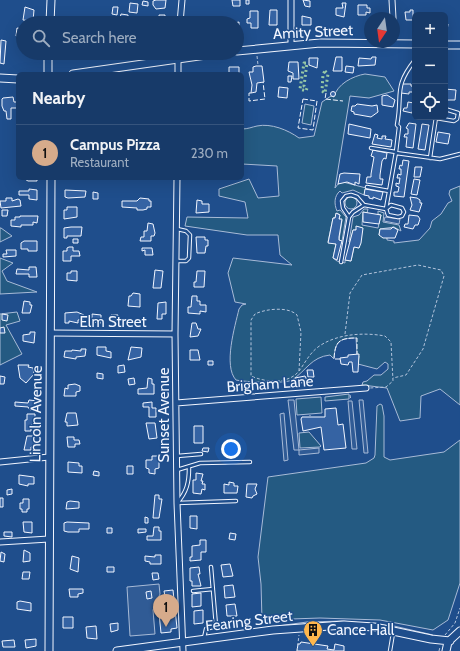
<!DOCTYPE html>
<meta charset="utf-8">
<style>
:root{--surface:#173a69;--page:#244571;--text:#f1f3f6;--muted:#9eadc0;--line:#36547d;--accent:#d6ab8b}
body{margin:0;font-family:Cabin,sans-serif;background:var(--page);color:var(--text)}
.controls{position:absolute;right:12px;top:12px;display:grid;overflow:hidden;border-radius:6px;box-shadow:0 4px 16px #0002}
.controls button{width:36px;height:36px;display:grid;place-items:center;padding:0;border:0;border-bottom:1px solid var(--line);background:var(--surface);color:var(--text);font:20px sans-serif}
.compass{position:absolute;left:364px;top:12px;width:36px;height:36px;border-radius:50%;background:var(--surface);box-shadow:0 4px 16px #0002;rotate:193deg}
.you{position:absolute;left:231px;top:449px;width:14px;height:14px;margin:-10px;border:3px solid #fff;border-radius:50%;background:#1a73e8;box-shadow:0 0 0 6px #1a73e833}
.badge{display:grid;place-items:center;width:26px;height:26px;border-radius:50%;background:var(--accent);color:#111;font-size:13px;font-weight:700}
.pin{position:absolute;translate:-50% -33px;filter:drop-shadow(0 1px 2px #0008)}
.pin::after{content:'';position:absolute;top:21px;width:14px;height:12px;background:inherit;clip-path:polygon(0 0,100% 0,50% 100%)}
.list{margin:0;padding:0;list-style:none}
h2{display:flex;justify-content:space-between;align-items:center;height:52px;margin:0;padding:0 16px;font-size:17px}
h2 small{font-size:13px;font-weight:400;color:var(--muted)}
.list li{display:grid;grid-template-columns:26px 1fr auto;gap:12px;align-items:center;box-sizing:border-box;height:56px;padding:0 16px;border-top:1px solid var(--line)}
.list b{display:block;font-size:15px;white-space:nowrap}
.list p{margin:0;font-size:13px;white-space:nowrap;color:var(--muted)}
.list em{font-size:13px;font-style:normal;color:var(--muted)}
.icon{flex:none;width:22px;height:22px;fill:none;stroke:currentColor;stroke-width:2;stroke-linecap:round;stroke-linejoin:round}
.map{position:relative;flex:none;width:460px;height:651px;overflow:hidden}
.search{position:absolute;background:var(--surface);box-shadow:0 4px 16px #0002;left:16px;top:16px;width:228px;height:44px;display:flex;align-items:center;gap:10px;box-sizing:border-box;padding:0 14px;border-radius:22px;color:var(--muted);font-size:15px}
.panel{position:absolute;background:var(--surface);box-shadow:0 4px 16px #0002;left:16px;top:72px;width:228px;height:108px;border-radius:6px}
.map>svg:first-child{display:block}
.green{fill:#245a82;stroke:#a8bbd7}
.parking{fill:#305b95;stroke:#a8bbd7}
.building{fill:#3563a3;stroke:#f2f6ff}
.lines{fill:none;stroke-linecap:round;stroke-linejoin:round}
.lane-casing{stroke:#f2f6ff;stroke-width:4.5}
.street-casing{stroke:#f2f6ff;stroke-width:7}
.secondary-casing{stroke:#f2f6ff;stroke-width:9}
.path{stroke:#b3c4dc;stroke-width:1;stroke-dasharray:3 2;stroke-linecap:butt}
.lane{stroke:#1f4e8c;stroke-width:2.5}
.street{stroke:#1f4e8c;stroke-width:5}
.secondary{stroke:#1f4e8c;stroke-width:7}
.hedge{stroke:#97c8a6;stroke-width:3;stroke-dasharray:2 3;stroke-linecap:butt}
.fence{stroke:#f2f6ff;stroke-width:1;stroke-dasharray:5 2;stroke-linecap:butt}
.labels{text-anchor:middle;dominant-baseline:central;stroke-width:3;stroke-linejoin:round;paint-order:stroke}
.street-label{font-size:15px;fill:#f2f6ff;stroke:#1f4e8c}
.poi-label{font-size:15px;fill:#f2f6ff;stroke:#1f4e8c;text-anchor:start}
</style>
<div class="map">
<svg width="460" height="651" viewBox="0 0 460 651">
<rect width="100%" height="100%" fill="#1f4e8c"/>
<!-- green -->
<path class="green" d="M365,74L385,77L394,91L369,98L350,96L335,188L338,184L343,182L366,188L364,195L353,190L342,193L340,191C334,196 334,204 337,211L340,210L346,217L342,241L339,240L342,220L339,219L340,215L337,213L335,218H333L328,242L336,244L333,258L337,261L345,263V260L351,261L354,247L359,248L362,228L357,227L356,230H353L350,242H349L353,217L359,215L364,209H368L367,213L363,212L362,225L378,228L381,215L378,214V211L384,213L383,222L399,225L401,231L394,227L380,229L379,235L387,238V240L394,241V243L419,240L430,228L432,221L441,214L448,203L452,201L449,194L450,190L460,186V405L440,389L421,396L420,418L400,421L387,388L362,385L363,382L367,381L374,375H381L388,369V364L385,362L377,369L358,364L359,356L357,354L356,338C339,338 335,342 334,359L330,355C311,357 306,371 292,380C285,384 245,382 236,380C223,366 235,326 239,309L242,305L246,304L235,302L228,273L233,258L292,265L280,255L278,235H247L185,226L187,217L248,218L245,202L219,196V189L249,179L258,198L279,196L277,166L242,164V129C248,129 252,127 257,126C271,123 288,130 299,138L314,136L322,102L331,96L334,97C337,84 353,76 365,74Z
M305,104L314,106L311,125L302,123Z
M345 203a6 6 0 1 1 12 0a6 6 0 1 1-12 0Z
M0,228H1L12,236L0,242Z
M0,258L13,263L2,271L7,281L37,292L0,294Z
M17,312L20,321L6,325L22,354L0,365V314Z
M349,394V399L325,401V397Z
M321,397L322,413L297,415L296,399Z
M380,404L382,405L384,416V457L390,460L444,452L460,440V583L448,620L433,630L380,620L320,618L262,620L261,584L258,557L268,477L366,463L374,458L375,455L377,406Z
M309,432L321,446L320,447L300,448L299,433Z"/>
<!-- parking -->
<path class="parking" d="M385,217L400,219L399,224L384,221Z
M288,400H294L299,450H294Z
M359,400H363L368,453H364Z
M348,401H352L357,449H352Z
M284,413L288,460L284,461L280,414Z
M319,448V453L299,455V450Z
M159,584L160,594L153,610L155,634L130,636L127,587Z
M342,621L394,626L433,635V637L375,625L334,623L306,624L211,636V635L307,622Z"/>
<!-- building -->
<path class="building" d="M156,0H166L165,8L156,9L153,5V1Z
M232,0H240V6H233Z
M246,0H249V4H246Z
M303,0L310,1V7L305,6Z
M143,1L148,2V6L142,5Z
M130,3L138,4L137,13L129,12Z
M342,3H346L344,17L336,15V8H343Z
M358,5H367V8H370V13L366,12V15H358Z
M25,7L34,10L33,21L23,20Z
M113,7H118L117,15L112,14Z
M270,10H277V25H269Z
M410,10H413V20H406L405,12H410Z
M250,11H258V28H251V23H247V19L250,18Z
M121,14L128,15V19L120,18Z
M159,15H165V21L159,22Z
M302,16L311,18V25H302Z
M239,22V31L237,33V23H234Z
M445,24H448L447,31H445Z
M17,28L23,29L22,37L16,36Z
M1,40L6,41L4,64L0,63Z
M62,53H75V57L68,56L69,53Z
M336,57H342V71H333Z
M372,57H376L375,65L358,66L359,58L371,59Z
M309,58H318L317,68L309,65Z
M289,62H298L299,79H293V73L288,71Z
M256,66H262L264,82L257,83L256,92L251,93L252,85L249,72H253V67Z
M346,66L354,67L353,73L345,72Z
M229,67H239V73L229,74Z
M288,76H292L291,82H288Z
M402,84H411V86L415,87L414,92H409V94L401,93Z
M279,87L288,88L287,98L278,97Z
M445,89L456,90L455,100H445Z
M330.5 94a2.5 2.5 0 1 1 5 0a2.5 2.5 0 1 1-5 0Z
M387,95L395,100L393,107L382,105V96Z
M13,97L14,102H18V108H11V119H7L6,111H4L2,106V99L3,98Z
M408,102L414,103L412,113L403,111L404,108H407Z
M357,104L372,106L377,105L378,112L371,117L354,114V112L351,111L352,106H355Z
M409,123L416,124L413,148L406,147L407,137H404L405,134H408V129L406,128Z
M349,124L371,129L370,138L348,134Z
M422,124L429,125L425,150L418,149Z
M438,132L450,134L448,144L436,142Z
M375,134L378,135L377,138L382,139V136H386L385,139L392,140L391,147L372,144Z
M373,150L387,153L386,159L384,158L382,161L380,175V179H383L382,185L366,183L367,177H371V174L374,157L371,156Z
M403,160L409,161L404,197L394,196V192H398L399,187L396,186V183L399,184L400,178H397L398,174L401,175V169H399L400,165L402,166Z
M415,167H422L420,177H414Z
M344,173L360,174L359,184L355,182V185L347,182L338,184L340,174Z
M23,178H37V181H28Z
M414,179L420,180L417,195L411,194Z
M29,189L37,190V200L29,199V195H19V191H29Z
M365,189L383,192L381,200L373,197V199L369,198V196L364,195Z
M65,190L86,191L85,197L68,198L65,197Z
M93,192L98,193V199H93Z
M410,197L417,198L420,200V203H422L419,212L410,210L412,205Z
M6,198H12V201L18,199L20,200L21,206L1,208L0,201H6Z
M140,198L149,199V201H151V207H147V209L143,210H137V208L122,207V201H137Z
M197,200L202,201V204H209V212L196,213Z
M67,207H77V217L64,219V210H67Z
M2,210H8L7,216H2Z
M363,212L381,215L379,224L363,222Z
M336,213L340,215L339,219H342L339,237V240L342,241L337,260L333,258L336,244L328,243L333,218H335Z
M409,215L418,216L420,219L418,225H415L413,229L404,227L405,224H408Z
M20,216H38L37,223L33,222V225H21V227L11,226V220H15V217H20Z
M148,223L153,224L155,233L154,236H151V241H140L141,237H144V231H147Z
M356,226L363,228L361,243L359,248L354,247L351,261L345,260L353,230H356Z
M71,227H82L81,236H67V238H64V228Z
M393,227L398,230L395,238H383L379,235L380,229H391Z
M196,237H205V240H208V246H206L205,253H197Z
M73,239H78V243H73Z
M24,241H37V251H28V249H21V243Z
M69,247H73V251H79L80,256H71V261H63V251H67V248Z
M142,248H152L153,255H145V250L142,251Z
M6,250H16V256L3,257V254H7Z
M29,267H36L37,277H29V274H16L17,269L29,270Z
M155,270L163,271L161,288H153Z
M71,271H77V281L67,280V273H71Z
M197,271H205L204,287H194V282H196Z
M133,293L140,294V307L128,306L129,296H131Z
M192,296H197V301H200V305H206V312L200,311V314L188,313V307H191Z
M24,301L30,302V305H32L30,313H22Z
M166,302V314H162V319H157L158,303Z
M77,312L84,315V319L78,320V323L69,321V323H65V313Z
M2,314L8,315L7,321L2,320Z
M92,314L101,315V323L92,322Z
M111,315H118L117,321H110Z
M192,323H196L198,329H201L198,336L190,337Z
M4,327L5,333H0V328Z
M30,332H35L34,343L23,341V335L30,334Z
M97,347H106V351L111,352V358L97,355Z
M131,347L142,348L141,357L128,360Z
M81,349H86L85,356L76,357V359L64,357L65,351H72V350L81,351Z
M190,350H198L200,360H190Z
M359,354L358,372H353L352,362H349L348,365L341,364L340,358L348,357V355Z
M208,361H213V365H208Z
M18,365H29L28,367L33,368L34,374L26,383L20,378Z
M124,365L125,372L118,373V366Z
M307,370H313L314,377H308Z
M97,373L103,374V379L97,378Z
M0,376L5,377L4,384H0Z
M305,376L308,382L300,383V386H296L295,378Z
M134,378L135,384L129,385L128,379Z
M148,378L152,379V384H154V394H138V389L147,388Z
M75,384L80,386V391L76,392V396H64L65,388L68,389V385Z
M29,400L38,401L36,411L30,410L28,407L15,406V402L28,403Z
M152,402V408H156V417H149V407H143V403Z
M336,408L338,425L343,424L346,448L324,450L321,427L303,431L301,419L302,417H325V409Z
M67,413H76L78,425L67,426V422H65Z
M27,414H35V425H31V431H25V420H27Z
M146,423H155L157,438L149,439Z
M194,426H203V443H194Z
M27,436H35L34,447H31V450H24Z
M67,437H74V440H79L80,444H75V447H68Z
M203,448H209L208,452L202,451Z
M152,456H159V468L155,469V474L149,473V469L146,468V460H152Z
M68,462L79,463V466H82V473L68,472Z
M127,466H133V474H127Z
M94,471L99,472V476L93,475Z
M196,473L203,474L201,481H203L202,484H205V490L202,489L201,494L193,493V480H196Z
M19,475L34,477V484H28V486L19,484Z
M229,482L234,483V486H238L237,493H224V484L229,485Z
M247,484H257L255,489L257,494L253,496L252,498L246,497Z
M12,489V494L7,495V490Z
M155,495H159V499H162L159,518H153Z
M0,498H3V507H0Z
M23,499H29V509H27V512H22V509H20V503H23Z
M70,501L79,502V508L66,509L67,502Z
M190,516H197V529L190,528Z
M145,517L148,518V523H145Z
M23,522H32V533L24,532Z
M67,522L89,523V529H79V532H68L64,531V523Z
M154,527H159V531H161V540H147V536H153Z
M107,528H112V533H107Z
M138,529H146V532L138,533Z
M4,532H12V537L4,536Z
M230,533L236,534L235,540L229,539Z
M200,540H206V552H201V560L190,561V557H192V546L200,545Z
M24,550L30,553V561L23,562Z
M1,552L5,554L4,562L0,561Z
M155,555H161V564H150V562L145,561V556L155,557Z
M72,556L79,558L78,572L70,569Z
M230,564L233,576L223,577L221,565Z
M107,567H114V572H107Z
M199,567L200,574H198L201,586H192V581H190V568Z
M23,572H30L29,579H22Z
M152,573H158L159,579L153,580Z
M233,585L235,597L225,598L224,586Z
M69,589H83V593L78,594V597H70Z
M173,590L177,628L171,629V632L161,633L158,603L166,602L164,591Z
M151,591L152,598L147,599L146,592Z
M201,593V606L192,607V594Z
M20,601L31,603V611L17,609V602Z
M235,604L237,616H227L226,605Z
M203,610V623L194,624V611Z
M63,617H73V628H63Z
M118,623V630L111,632L110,624Z
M96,626L97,639L87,638L86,627Z
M36,639V646L26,648L25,640Z
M14,640L15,647H3L2,641Z
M301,642L328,646L327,649L334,650L335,644L344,646V651H297L298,644H300Z"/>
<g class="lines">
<!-- lane casing -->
<g class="lane-casing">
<path id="lane" d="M436,118L454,121L457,119L458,113L445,109
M371,148L396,152L399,127L397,125C403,93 393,88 415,60
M396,153L440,159L460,154
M430,158L436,117
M367,187L389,191
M351,195L357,197L364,205L353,212L349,217L343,208L342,201L346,196Z
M364,205L386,209L396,152
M391,205L402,208L404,212L402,216L398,217L388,215L386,209Z
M177,261H186L189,258L190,235L186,231L177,229
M341,262L349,217
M177,456L201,454
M177,470L200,463L250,462
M177,503L236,501
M177,503C187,492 189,482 189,468
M193,591L213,589
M204,638L206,629L216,626L211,567
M390,651L393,633"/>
</g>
<!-- street casing -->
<g class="street-casing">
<path id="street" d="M392,0L393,18
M180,23L182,0
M291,45V0
M178,74V53
M177,178L175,334L177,503L183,651
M50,333L175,334
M176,403L366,388
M0,462L49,457
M0,542L49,539"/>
</g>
<!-- secondary casing -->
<g class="secondary-casing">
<path id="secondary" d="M50,23L51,0
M445,45H460
M237,51L320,43L415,44
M48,53V74
M73,74L220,53
M0,78L18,79
M49,651L51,178
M117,651L273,630L344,625L374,627L431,639L450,641
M446,651L448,642L460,631"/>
</g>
<!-- path -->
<path class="path" d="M257,56L258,65
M345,334L350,293L362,275L418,265L441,270L444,276L423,349L406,375L393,378
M299,371L301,332L297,315C288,306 265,309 255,314L251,320V376C264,382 288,385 299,371C305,363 309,354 318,347C336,334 363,332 385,336L391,342L393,381L386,387L370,388
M350,395L351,400
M310,415V416
M445,635L455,623L460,608
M297,651L299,635
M439,651L440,647"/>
<!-- lane -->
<use href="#lane" class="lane"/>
<!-- street -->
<use href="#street" class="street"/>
<!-- secondary -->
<use href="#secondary" class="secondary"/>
<!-- hedge -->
<path class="hedge" d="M304,63H307L304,86L307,88L306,91L300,89Z
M325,71L328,74L325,93L322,91L323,74Z"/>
<!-- fence -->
<path class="fence" d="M251,93H249V101L265,99L263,82
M326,93L325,99L343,101
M303,99L317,101L313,130L298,128Z
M340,359H334C335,341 339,338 357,338V354"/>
</g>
<!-- icons -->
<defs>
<g id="building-pin" transform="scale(1)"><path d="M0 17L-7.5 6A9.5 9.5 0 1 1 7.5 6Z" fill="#ffb74d" stroke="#1f4e8c"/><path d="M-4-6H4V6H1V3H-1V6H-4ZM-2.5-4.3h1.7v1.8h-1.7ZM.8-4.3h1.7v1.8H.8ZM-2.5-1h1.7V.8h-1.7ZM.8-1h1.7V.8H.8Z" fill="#111"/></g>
</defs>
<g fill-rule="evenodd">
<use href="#building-pin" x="313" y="630"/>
</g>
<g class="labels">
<!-- street labels -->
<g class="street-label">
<text transform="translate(313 32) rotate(-3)">Amity Street</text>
<text x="113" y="322">Elm Street</text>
<text transform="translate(270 384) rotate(-4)">Brigham Lane</text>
<text transform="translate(36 414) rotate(-89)">Lincoln Avenue</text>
<text transform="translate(164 415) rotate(-90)">Sunset Avenue</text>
<text transform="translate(249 621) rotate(-7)">Fearing Street</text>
</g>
<!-- poi labels -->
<g class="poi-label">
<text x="327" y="630">Cance Hall</text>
</g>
</g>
</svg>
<div class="controls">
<button>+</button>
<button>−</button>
<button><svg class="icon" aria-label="locate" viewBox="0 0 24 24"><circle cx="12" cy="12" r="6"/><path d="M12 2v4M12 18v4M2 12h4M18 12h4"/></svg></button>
</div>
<svg class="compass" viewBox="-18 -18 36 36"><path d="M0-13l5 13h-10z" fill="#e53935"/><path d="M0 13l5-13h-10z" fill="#9eadc0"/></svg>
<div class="you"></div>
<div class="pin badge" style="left:166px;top:627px">1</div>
<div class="search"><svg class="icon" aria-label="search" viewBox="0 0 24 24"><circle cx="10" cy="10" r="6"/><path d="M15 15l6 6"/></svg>Search here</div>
<section class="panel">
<h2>Nearby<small></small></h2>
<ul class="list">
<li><span class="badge">1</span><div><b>Campus Pizza</b><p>Restaurant</p></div><em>230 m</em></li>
</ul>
</section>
</div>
